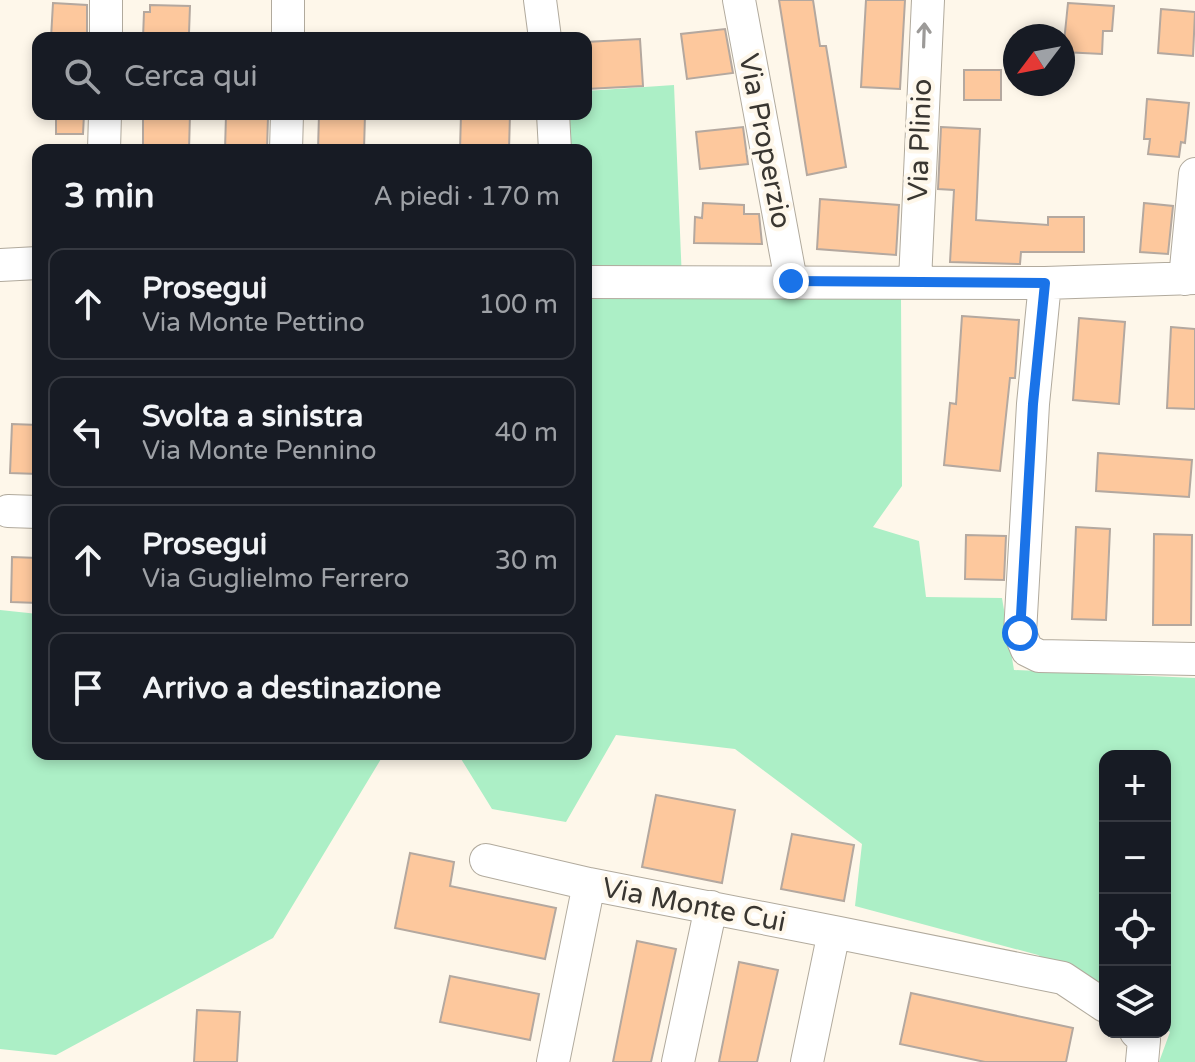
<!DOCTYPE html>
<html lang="it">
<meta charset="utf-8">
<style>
:root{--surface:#171b24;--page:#242831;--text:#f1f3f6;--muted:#9ea1a6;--line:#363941}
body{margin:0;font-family:"Varela Round",sans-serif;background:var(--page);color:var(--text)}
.controls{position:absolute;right:24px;bottom:24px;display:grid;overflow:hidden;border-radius:16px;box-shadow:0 4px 12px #0003}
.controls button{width:72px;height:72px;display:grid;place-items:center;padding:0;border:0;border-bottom:2px solid var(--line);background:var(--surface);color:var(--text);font:40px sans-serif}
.compass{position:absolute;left:1003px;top:24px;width:72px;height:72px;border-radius:50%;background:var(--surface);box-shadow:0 4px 12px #0003;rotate:238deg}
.stop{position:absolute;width:24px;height:24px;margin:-18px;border:6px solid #1a73e8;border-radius:50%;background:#fff}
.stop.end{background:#1a73e8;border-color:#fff;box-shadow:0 2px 8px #0008}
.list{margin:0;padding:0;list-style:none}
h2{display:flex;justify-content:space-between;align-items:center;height:104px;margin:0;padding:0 32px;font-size:34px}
h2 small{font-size:26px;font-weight:400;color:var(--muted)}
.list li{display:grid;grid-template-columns:52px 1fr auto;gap:24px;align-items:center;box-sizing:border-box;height:112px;margin:0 16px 16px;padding:0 16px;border:2px solid var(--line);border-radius:16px}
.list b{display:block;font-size:30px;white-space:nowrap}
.list p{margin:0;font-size:26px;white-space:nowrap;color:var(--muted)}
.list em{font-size:26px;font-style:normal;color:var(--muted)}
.icon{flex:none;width:44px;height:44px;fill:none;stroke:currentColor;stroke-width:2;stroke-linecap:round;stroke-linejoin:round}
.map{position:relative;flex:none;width:1195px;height:1062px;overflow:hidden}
.search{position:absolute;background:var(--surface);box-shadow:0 4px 12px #0003;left:32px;top:32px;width:560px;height:88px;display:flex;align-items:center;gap:20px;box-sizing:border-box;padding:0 28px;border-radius:16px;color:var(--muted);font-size:30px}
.panel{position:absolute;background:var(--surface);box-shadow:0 4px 12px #0003;left:32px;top:144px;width:560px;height:616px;border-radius:16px}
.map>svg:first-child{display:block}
.green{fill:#acefc6}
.building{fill:#fdc89d;stroke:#b4a89f;stroke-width:2}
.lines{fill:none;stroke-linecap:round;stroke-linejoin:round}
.minor-casing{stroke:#b1aa9d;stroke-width:34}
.minor{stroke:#fff;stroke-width:32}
.oneway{stroke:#9c9a98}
.route{stroke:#1a73e8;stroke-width:10}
.labels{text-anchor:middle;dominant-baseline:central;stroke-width:8;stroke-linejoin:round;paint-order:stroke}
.street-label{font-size:28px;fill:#393631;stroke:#fef7ea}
</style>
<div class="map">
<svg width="1195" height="1062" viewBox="0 0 1195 1062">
<rect width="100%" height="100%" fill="#fef7ea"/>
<!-- green -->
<path class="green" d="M674,85L682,281L586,282V150H555L554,114H586V91Z
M586,290L901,296L902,486L873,527L919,541L926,597L1002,598L1014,670L1195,678V1062H1159L1170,1032L1165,1028V756H1105V994L1038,955L855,906L862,844L735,749L616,735L566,822L492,809L458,754H586Z
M0,610L38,614V754H384L273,938L56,1055L0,1049Z"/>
<!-- building -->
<path class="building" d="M779,0H813L820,46H826L846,167L807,175Z
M866,0H905L900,89L861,87Z
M53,3L87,5V38H51Z
M1068,3L1114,6L1112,31H1103L1102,54L1063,52Z
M150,5L190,6L189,33H184L183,38H143L144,12H150Z
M1161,9L1195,12L1193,56L1158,53Z
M725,29L733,73L687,79L681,34Z
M640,39L643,86L586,89V42Z
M964,70H1001V100H964Z
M1147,99L1189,103L1185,143L1181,142L1179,157L1148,154L1150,139H1144Z
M56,114H84L83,134H56Z
M143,114H190L189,150H143Z
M319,114H365L364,150H318Z
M461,114H510L509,150H460Z
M226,115L268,117L267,150H225Z
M743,127L748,164L700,169L696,132Z
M941,127L980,129L976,220L1048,225V217H1084V252H1021L1020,264L950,262L954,190L938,189Z
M820,199L899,205L896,255L817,249Z
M703,203L744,205V214H759L762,244L694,243L695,217L702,218Z
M1144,203L1173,206L1168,254L1140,252Z
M962,316L1019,320L1015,378H1010L1000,471L944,465L950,403L956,404Z
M1079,318L1125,322L1119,404L1073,400Z
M1171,327L1195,329V409L1167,408Z
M12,424L38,425V474L10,473Z
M1098,453L1192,460L1189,497L1096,491Z
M1076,527L1110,529L1106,620L1072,619Z
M1154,534L1192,535L1191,625H1153Z
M966,535L1006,536L1004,580L965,579Z
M12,557L38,558V603L11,602Z
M656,795L735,810L722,883L642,867Z
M792,834L854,845L844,901L781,889Z
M410,853L454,862L450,886L556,908L545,959L395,928Z
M637,941L676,949L651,1062H613Z
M739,962L778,970L757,1062H719Z
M450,976L539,994L530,1040L440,1022Z
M911,993L1073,1028L1066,1062H985L900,1044Z
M197,1010L240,1012L237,1062H194Z"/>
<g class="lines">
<!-- minor casing -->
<g class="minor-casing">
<path id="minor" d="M540,0L545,38
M739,0L791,281
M106,38V0
M288,38V0
M553,114L555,150
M104,150L105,114
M286,150L287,114
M0,265L38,263
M1185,279L1195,174
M915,281L928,0
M586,282L1045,283L1195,278
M1045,283L1033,404L1020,633L1027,650L1039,656L1195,659
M8,511L38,512
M486,860L589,884
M1136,1032L1144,1040L1142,1062
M553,1062L589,884L834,932
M678,1062L711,907
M807,1062L834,932L1063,978L1105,1006"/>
</g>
<!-- minor -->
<use href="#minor" class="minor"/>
</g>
<!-- one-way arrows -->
<defs><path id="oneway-shaft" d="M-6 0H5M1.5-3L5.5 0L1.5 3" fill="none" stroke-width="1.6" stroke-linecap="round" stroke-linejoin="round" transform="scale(2)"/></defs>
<use class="oneway" href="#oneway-shaft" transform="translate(924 35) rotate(-88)"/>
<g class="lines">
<!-- route -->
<path class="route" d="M791,281L1045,283L1033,404L1020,633"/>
</g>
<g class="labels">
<!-- street labels -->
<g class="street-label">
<text transform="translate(920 140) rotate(-88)">Via Plinio</text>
<text transform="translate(765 141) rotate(79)">Via Properzio</text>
<text transform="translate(694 905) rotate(11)">Via Monte Cui</text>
</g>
</g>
</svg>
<div class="controls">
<button>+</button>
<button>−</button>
<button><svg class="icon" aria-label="locate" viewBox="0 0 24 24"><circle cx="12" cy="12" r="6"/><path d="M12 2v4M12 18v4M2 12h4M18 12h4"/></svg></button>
<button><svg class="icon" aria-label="layers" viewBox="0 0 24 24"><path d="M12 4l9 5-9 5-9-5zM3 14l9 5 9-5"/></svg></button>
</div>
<svg class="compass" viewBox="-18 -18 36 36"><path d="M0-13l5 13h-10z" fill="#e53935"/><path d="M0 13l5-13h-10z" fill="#9ea1a6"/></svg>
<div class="stop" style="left:1020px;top:633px"></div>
<div class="stop end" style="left:791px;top:281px"></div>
<div class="search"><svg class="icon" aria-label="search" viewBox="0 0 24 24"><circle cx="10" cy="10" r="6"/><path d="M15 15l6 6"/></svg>Cerca qui</div>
<section class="panel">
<h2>3 min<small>A piedi · 170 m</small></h2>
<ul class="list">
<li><svg class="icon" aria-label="ahead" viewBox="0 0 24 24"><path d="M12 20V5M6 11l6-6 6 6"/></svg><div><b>Prosegui</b><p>Via Monte Pettino</p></div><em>100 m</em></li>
<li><svg class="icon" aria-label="left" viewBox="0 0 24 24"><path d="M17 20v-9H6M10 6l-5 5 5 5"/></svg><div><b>Svolta a sinistra</b><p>Via Monte Pennino</p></div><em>40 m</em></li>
<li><svg class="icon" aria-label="ahead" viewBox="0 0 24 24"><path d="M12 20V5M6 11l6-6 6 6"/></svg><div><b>Prosegui</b><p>Via Guglielmo Ferrero</p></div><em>30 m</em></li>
<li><svg class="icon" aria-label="arrive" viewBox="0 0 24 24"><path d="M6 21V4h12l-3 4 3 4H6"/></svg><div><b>Arrivo a destinazione</b></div></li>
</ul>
</section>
</div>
